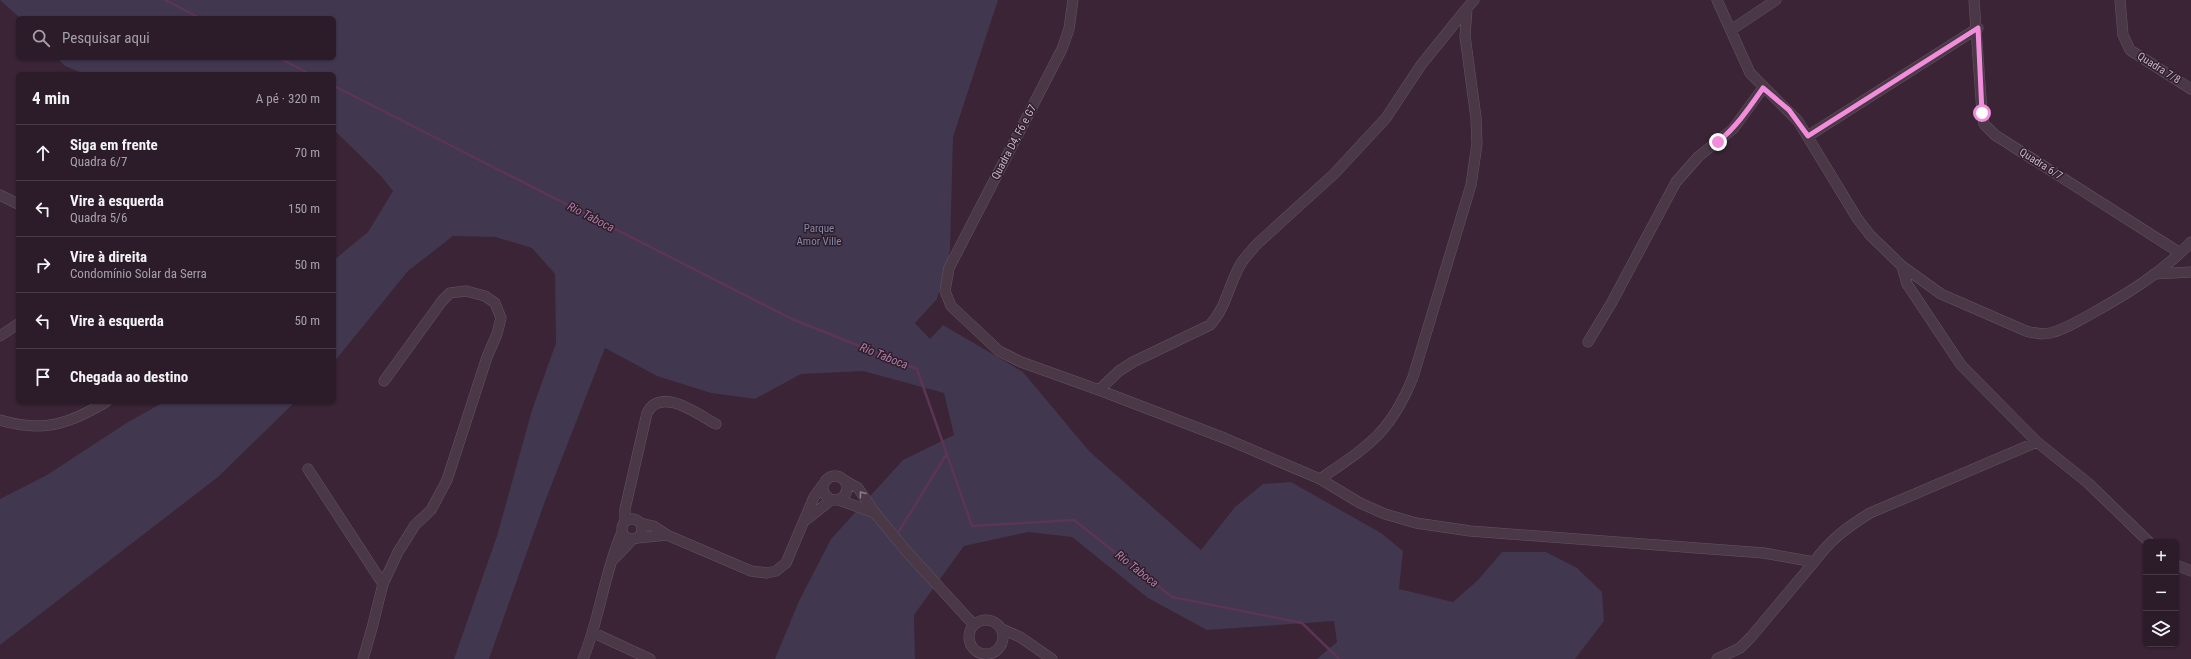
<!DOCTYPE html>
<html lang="pt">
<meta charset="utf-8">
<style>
:root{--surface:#2c1b28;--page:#342430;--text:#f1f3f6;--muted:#a6a1a8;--line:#483945}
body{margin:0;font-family:"Roboto Condensed",sans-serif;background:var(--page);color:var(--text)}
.controls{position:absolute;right:12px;bottom:12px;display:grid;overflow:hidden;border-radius:6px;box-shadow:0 1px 3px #0004}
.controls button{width:36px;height:36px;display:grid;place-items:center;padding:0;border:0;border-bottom:1px solid var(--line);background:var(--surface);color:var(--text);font:20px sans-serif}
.stop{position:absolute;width:12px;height:12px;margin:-9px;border:3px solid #f18ddb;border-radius:50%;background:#fff}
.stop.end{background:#f18ddb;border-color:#fff;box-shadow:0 1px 4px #0008}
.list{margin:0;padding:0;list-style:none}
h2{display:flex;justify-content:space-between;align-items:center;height:52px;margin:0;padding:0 16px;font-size:17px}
h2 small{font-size:13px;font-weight:400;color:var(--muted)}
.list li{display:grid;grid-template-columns:26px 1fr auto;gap:12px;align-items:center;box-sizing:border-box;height:56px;padding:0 16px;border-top:1px solid var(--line)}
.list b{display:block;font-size:15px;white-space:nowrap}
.list p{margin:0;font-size:13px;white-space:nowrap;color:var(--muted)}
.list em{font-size:13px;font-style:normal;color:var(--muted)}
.icon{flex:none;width:22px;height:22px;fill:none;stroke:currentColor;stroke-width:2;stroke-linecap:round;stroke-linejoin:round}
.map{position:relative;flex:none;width:2191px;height:659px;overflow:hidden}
.search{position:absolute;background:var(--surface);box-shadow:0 1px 3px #0004;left:16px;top:16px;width:320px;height:44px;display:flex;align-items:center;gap:10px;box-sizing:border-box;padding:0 14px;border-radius:6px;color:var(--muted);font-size:15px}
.panel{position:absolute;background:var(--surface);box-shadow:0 1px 3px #0004;left:16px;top:72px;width:320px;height:332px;border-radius:6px}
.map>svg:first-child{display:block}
.green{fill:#41374f}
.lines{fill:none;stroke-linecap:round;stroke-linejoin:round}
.stream{stroke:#5c3555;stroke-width:2.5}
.minor-casing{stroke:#655362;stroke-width:11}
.minor{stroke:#4b3847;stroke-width:10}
.oneway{stroke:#8f7c8b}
.route{stroke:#f18ddb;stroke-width:5}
.labels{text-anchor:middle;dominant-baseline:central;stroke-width:3;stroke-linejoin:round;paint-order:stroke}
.street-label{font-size:11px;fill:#c6b3c2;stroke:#2f1d2c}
.park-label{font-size:11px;fill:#8288a6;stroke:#2f1d2c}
.water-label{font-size:12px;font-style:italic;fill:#ac7ca4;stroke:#2f1d2c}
</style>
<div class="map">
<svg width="2191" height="659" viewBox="0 0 2191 659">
<rect width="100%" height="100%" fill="#3a2436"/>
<!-- green -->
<path class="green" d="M0,0H998L953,137L950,251L937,299L915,323L930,339L943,325L1023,372L1089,451L1201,550L1235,507L1263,484L1291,482L1381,533L1403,551L1399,589L1453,602L1478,580L1502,552H1546L1577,568L1602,592L1604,621L1575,659H1317L1337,642L1334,621L1207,630L1148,598L1072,537L1028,532L964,546L914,615L915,659H775L799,601L831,539L903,460L954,435L944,393L863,371L801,374L755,399L711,393L657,376L605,348L544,504L489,659H454L497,536L532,410L556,343L555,274L532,248L495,237L453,236L408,271L334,362V260L368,232L393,191L380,175L334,130V74H84L65,66L57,58H334V18H20Z
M164,402H295L218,477L0,645V499L47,475L128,422Z"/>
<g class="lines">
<!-- stream -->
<path class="stream" d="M165,0L200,18
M279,58L310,74
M334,86L792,319L917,369L972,526L1074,520L1172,597L1302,623L1339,659
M899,531L946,455"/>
<!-- minor casing -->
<g class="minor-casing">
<path id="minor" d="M1073,0L1069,29L1062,49L949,268L945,291L951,306L999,351L1021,362L1099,390L1224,438L1320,479L1360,503L1385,514L1416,523L1470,531L1764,553L1814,562C1831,539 1846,528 1870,513L2037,442
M1717,0L1750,73L1798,121L1857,218L1870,235L1902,266L1941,294L2026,331C2034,333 2041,335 2050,333C2064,330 2078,321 2091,314C2127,294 2163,272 2191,242
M1974,0L1982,113L1984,124L1995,135L2180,253
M2120,0L2123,35L2130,50L2191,89
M1731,30L1776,0
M1808,136L1978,28
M0,195L18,204
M1902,266L1907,284L1961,365L2037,442L2088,483L2149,542
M2154,274L2191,272
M0,336L18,324
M1588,342L1612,302L1676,182L1699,156L1733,129L1763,88
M1099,390L1119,371L1133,362L1210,325C1225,309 1228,289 1238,269C1242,260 1250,252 1257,244L1334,174L1386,118L1421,65L1467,8
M0,420C43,433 69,424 106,402
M308,469L383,584
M823 488a12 12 0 1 1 24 0a12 12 0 1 1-24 0Z
M1320,479C1368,446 1390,434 1413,377L1471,185L1477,144L1476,118L1465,36L1467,8L1474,0
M844,480L858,488L875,513L907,552L974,625
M839,500L875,513
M622 529a10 10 0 1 1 20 0a10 10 0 1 1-20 0Z
M806,520L831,500
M625,521V509L647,413C661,386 697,414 716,424
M640,523L653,526L667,535L751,571L767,573L776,571L786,563L814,497L822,486
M637,538L667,535
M612,561L633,539
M2176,565L2191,571
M969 637a17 17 0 1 1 34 0a17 17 0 1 1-34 0Z
M1002,629L1020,637L1052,659
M594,633L650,659
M363,659L372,628L383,584L398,552L415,525L431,510L447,480L487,357L497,334L501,318L495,303L485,296L466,291L450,293L442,301L384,381
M583,659C600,618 604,573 622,532
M1717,659L1740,648L1751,637L1814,562"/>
</g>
<!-- minor -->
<use href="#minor" class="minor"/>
</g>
<!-- one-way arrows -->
<defs><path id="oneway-chevron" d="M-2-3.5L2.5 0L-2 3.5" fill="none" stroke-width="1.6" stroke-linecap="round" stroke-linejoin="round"/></defs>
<use class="oneway" href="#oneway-chevron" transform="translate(862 494) rotate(-127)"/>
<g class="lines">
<!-- route -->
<path class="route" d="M1718,142C1737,126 1749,108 1763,88L1789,110L1808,136L1978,28L1982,113"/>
</g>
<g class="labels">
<!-- street labels -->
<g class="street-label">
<text transform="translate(2159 68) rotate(32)">Quadra 7/8</text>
<text transform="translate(1014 142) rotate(-62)">Quadra D4, F6 e G7</text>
<text transform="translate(2041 164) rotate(32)">Quadra 6/7</text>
</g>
<!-- park labels -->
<g class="park-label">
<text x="819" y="228">Parque<tspan x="819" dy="13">Amor Ville</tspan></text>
</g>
<!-- water labels -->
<g class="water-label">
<text transform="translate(591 217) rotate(27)">Rio Taboca</text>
<text transform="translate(884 356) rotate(22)">Rio Taboca</text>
<text transform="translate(1137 569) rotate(38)">Rio Taboca</text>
</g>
</g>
</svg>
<div class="controls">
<button>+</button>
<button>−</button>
<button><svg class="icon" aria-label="layers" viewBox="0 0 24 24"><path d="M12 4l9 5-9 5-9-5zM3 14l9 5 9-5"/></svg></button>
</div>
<div class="stop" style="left:1982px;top:113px"></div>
<div class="stop end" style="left:1718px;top:142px"></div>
<div class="search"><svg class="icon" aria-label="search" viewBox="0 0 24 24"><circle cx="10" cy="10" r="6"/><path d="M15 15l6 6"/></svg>Pesquisar aqui</div>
<section class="panel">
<h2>4 min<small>A pé · 320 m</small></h2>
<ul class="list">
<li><svg class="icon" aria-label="ahead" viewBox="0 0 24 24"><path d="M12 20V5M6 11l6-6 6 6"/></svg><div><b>Siga em frente</b><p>Quadra 6/7</p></div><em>70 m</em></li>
<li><svg class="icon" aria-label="left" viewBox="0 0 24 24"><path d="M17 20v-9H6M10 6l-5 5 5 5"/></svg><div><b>Vire à esquerda</b><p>Quadra 5/6</p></div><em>150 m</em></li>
<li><svg class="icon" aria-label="right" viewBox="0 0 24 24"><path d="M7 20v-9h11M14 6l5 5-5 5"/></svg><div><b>Vire à direita</b><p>Condomínio Solar da Serra</p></div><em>50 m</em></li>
<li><svg class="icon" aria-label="left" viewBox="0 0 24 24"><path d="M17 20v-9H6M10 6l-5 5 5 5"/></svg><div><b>Vire à esquerda</b></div><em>50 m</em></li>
<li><svg class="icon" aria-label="arrive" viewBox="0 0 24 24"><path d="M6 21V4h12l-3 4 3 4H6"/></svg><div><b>Chegada ao destino</b></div></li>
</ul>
</section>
</div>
